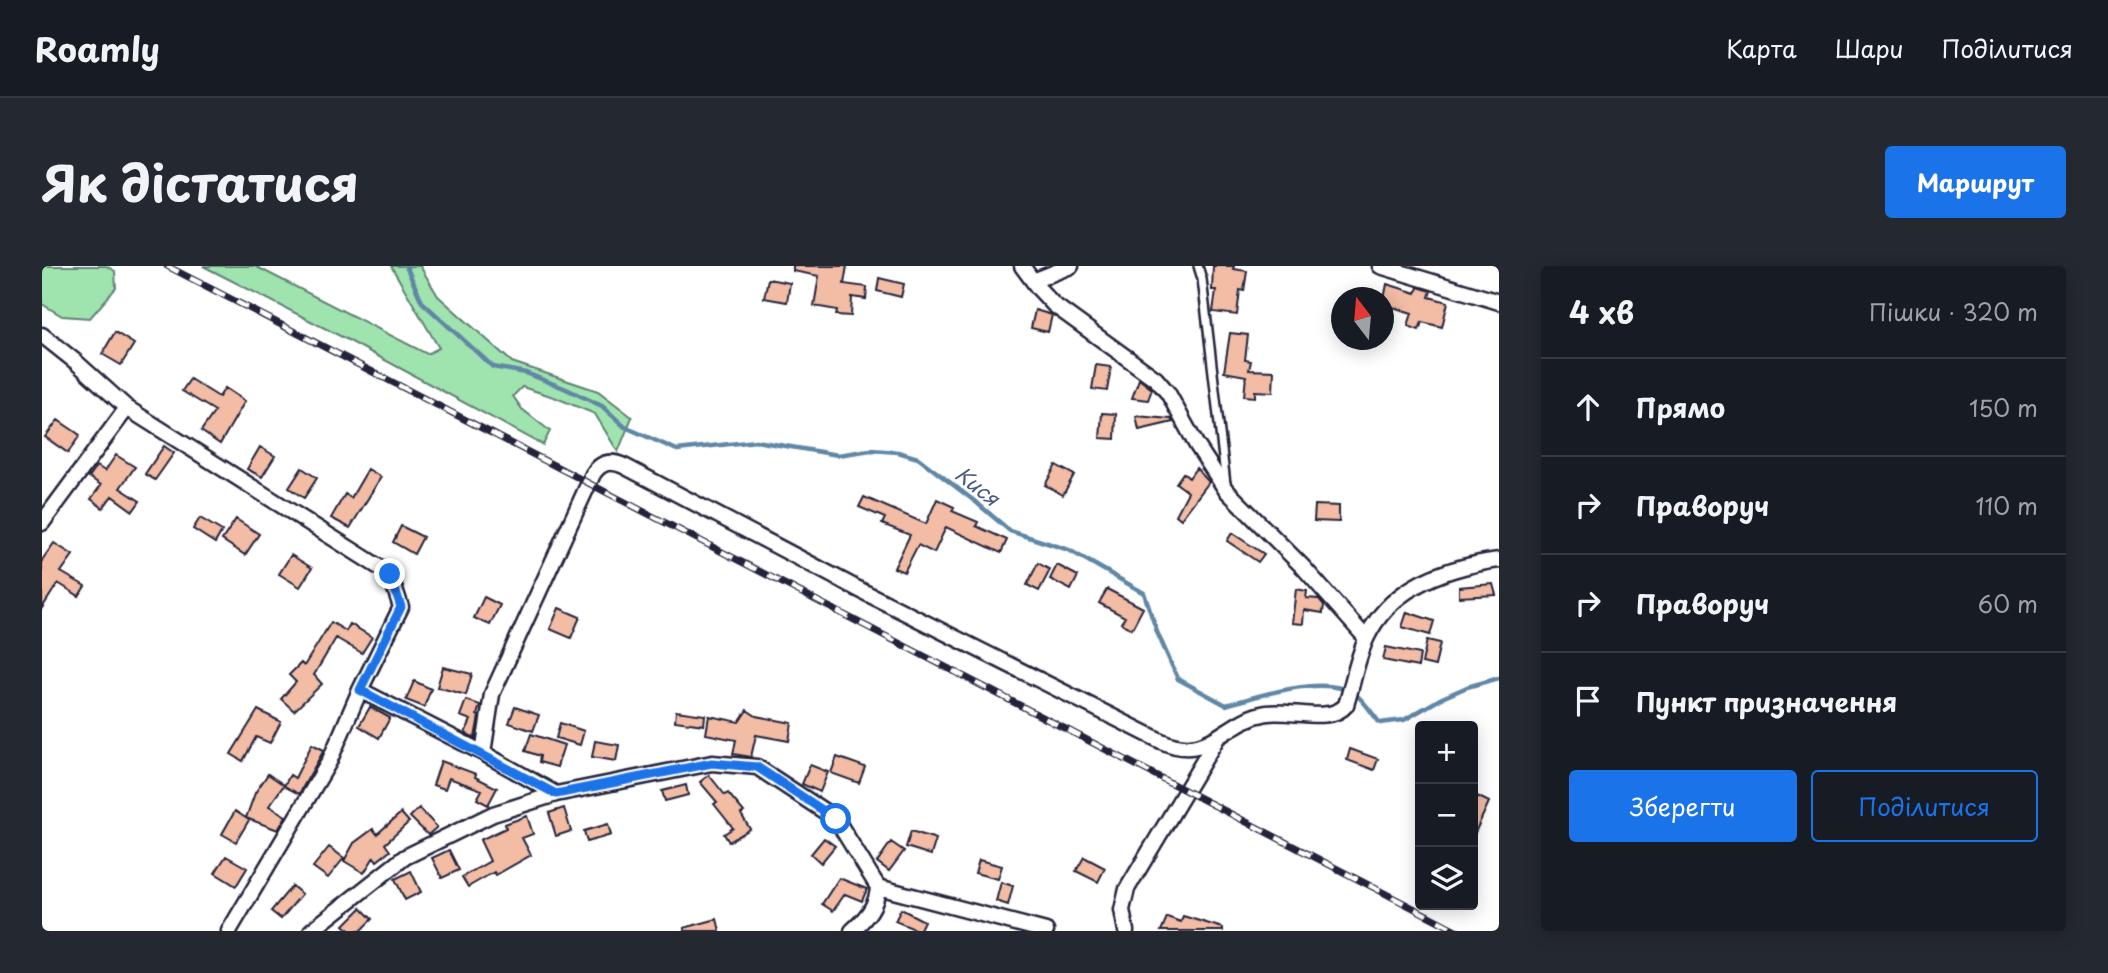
<!DOCTYPE html>
<html lang="uk">
<meta charset="utf-8">
<style>
:root{--surface:#171b24;--page:#242831;--text:#f1f3f6;--muted:#9ea1a6;--line:#363941;--accent:#1a73e8}
body{margin:0;font-family:"Playpen Sans",sans-serif;background:var(--page);color:var(--text)}
.controls{position:absolute;right:21px;bottom:21px;display:grid;overflow:hidden;border-radius:7px;box-shadow:0 4px 18px #0003}
.controls button{width:63px;height:63px;display:grid;place-items:center;padding:0;border:0;border-bottom:2px solid var(--line);background:var(--surface);color:var(--text);font:35px sans-serif}
.compass{position:absolute;left:1289px;top:21px;width:63px;height:63px;border-radius:50%;background:var(--surface);box-shadow:0 4px 18px #0003;rotate:344deg}
.stop{position:absolute;width:21px;height:21px;margin:-16px;border:5px solid #1a73e8;border-radius:50%;background:#fff}
.stop.end{background:#1a73e8;border-color:#fff;box-shadow:0 2px 7px #0008}
.list{margin:0;padding:0;list-style:none}
h2{display:flex;justify-content:space-between;align-items:center;height:91px;margin:0;padding:0 28px;font-size:30px}
h2 small{font-size:23px;font-weight:400;color:var(--muted)}
.list li{display:grid;grid-template-columns:46px 1fr auto;gap:21px;align-items:center;box-sizing:border-box;height:98px;padding:0 28px;border-top:2px solid var(--line)}
.list b{display:block;font-size:26px;white-space:nowrap}
.list em{font-size:23px;font-style:normal;color:var(--muted)}
.actions{display:flex;gap:14px;padding:21px 28px}
.actions a{flex:1;padding:16px 0;border:2px solid var(--accent);border-radius:7px;text-align:center;font-size:24px;color:var(--accent)}
.actions .main{background:var(--accent);color:#fff}
.icon{flex:none;width:38px;height:38px;fill:none;stroke:currentColor;stroke-width:2;stroke-linecap:round;stroke-linejoin:round}
.map{position:relative;flex:none;width:1457px;height:665px;overflow:hidden;border-radius:7px}
header{display:flex;align-items:center;gap:42px;box-sizing:border-box;height:98px;padding:0 35px;background:var(--surface);border-bottom:2px solid var(--line)}
header strong{font-size:33px}
nav{display:flex;gap:38px;margin-inline-start:auto;font-size:24px}
.intro{display:flex;align-items:center;justify-content:space-between;box-sizing:border-box;height:168px;padding:0 42px}
h1{margin:0;font-size:49px}
.button{padding:18px 32px;border-radius:7px;background:var(--accent);color:#fff;font-size:24px;font-weight:700}
main{display:flex;gap:42px;padding:0 42px}
aside{flex:1;background:var(--surface);border-radius:7px;box-shadow:0 4px 18px #0003}
.map>svg:first-child{display:block}
.green{fill:#9fe3ae;stroke:#608274;stroke-width:2}
.lines{fill:none;stroke-linecap:round;stroke-linejoin:round}
.stream{stroke:#6087a5;stroke-width:4.5}
.building{fill:#f2bca5;stroke:#22223b;stroke-width:2}
.lane-casing{stroke:#22223b;stroke-width:12}
.street-casing{stroke:#22223b;stroke-width:19}
.lane{stroke:#fff;stroke-width:7}
.street{stroke:#fff;stroke-width:14}
.rail-casing{stroke:#22223b;stroke-width:7}
.rail{stroke:#fff;stroke-width:4.5;stroke-dasharray:13;stroke-linecap:butt}
.route{stroke:#1a73e8;stroke-width:9}
.labels{text-anchor:middle;dominant-baseline:central;stroke-width:5;stroke-linejoin:round;paint-order:stroke}
.water-label{font-size:21px;font-style:italic;fill:#465d79;stroke:#fff}
</style>
<header>
<strong>Roamly</strong>
<nav><a>Карта</a><a>Шари</a><a>Поділитися</a></nav>
</header>
<div class="intro"><h1>Як дістатися</h1><a class="button">Маршрут</a></div>
<main>
<div class="map">
<svg width="1457" height="665" viewBox="0 0 1457 665">
<rect width="100%" height="100%" fill="#fff"/>
<filter id="ink" filterUnits="userSpaceOnUse"><feTurbulence type="fractalNoise" baseFrequency=".0143" numOctaves="2"/><feDisplacementMap in="SourceGraphic" scale="14" xChannelSelector="R" yChannelSelector="G"/><feConvolveMatrix kernelMatrix="1 2 1 2 8 2 1 2 1" color-interpolation-filters="sRGB"/></filter>
<g filter="url(#ink)">
<!-- green -->
<path class="green" d="M0,0H64L73,5L74,22L48,52L20,50L0,38Z
M161,0H213L385,88L397,82L349,0H378L396,30L470,96L556,125L590,151L576,186L553,148L512,131L480,121L471,130L480,143L508,165L501,179L302,72Z"/>
<g class="lines">
<!-- stream -->
<path class="stream" d="M364,0L380,36L451,101L484,107L522,122L560,140L583,161L635,184L714,175L796,189L829,184L856,186L876,192L935,237L968,265L1027,284L1102,327L1115,366L1136,413L1184,439C1217,430 1281,408 1313,428C1322,434 1331,449 1338,457L1362,454L1400,432L1425,421L1457,412"/>
</g>
<!-- building -->
<path class="building" d="M751,0H805L802,18L825,21L824,33L810,31L809,50L794,49L795,44L772,40L777,10L751,5Z
M1171,0H1192L1191,3L1205,5L1202,25L1198,24L1195,49L1171,46L1174,24H1170Z
M837,12L862,18L859,31L835,25Z
M726,13L748,17L745,36L722,32Z
M1345,18L1374,27L1376,21L1389,25L1387,31L1406,36L1400,61L1380,56L1377,64L1366,60L1370,47L1341,38Z
M993,44L1010,49L1006,66L989,62Z
M73,66L92,78L79,99L60,88Z
M1188,67L1206,69L1203,94L1209,95L1207,104L1232,105L1231,126L1213,125V131L1202,130L1204,110L1182,106Z
M1054,99L1069,101L1065,125L1050,123Z
M148,113L177,131L183,122L203,135L178,178L159,165L173,145L140,125Z
M1097,113L1110,123L1106,134L1090,132Z
M1060,147L1074,148L1073,173L1058,172Z
M1094,150L1129,153L1131,156L1097,164Z
M16,154L38,169L26,187L3,171Z
M122,180L132,187L113,214L103,208Z
M218,181L233,190L220,211L205,203Z
M74,189L93,201L78,222L98,235L91,245L70,230L61,242L49,233L59,219L47,211L55,200L63,205Z
M1014,199L1032,209L1021,229L1003,219Z
M260,202L275,212L262,232L247,222Z
M1154,202L1167,216L1139,253L1134,249L1146,226L1134,217L1141,207L1147,212Z
M326,203L339,211L308,262L289,252L303,228L309,232Z
M822,231L884,258L895,233L912,241L910,245L936,256L934,260L965,274L959,287L904,261L892,287L876,279L862,306L852,302L868,269L840,258L843,252L817,241Z
M1273,239L1297,240V256L1272,255Z
M158,252L180,265L173,277L151,263Z
M194,253L217,268L203,289L180,274Z
M359,260L381,271L372,288L351,276Z
M1190,267L1222,288L1216,296L1185,275Z
M12,277L31,289L19,306L43,320L37,330L16,317L0,342V294Z
M249,289L270,302L258,321L237,308Z
M996,297L1008,304L997,325L985,319Z
M1015,299L1036,310L1029,324L1008,313Z
M1451,318L1454,329L1417,331V321Z
M1065,323L1101,342L1090,363L1079,357L1083,351L1057,337Z
M1254,323L1265,325L1264,332L1277,333L1282,339L1281,347L1262,344L1261,358L1250,357Z
M442,331L458,339L448,359L432,352Z
M517,342L538,351L529,372L508,363Z
M1365,346L1392,355L1388,369L1360,361Z
M289,356L304,365L308,358L330,371L320,387L294,372L272,409L280,418L252,445L239,433L254,416L247,409L259,397L262,400Z
M1385,374L1398,377L1393,400L1380,397Z
M1344,381L1378,388L1376,401L1341,394Z
M401,401L430,408L424,429L395,421Z
M372,415L389,423L382,441L364,434Z
M424,434L438,439L435,449L437,450L433,472L423,467L429,454L418,450Z
M328,441L348,452L337,472L317,460Z
M473,441L497,449L491,465L467,457Z
M216,444L239,456L228,477L214,471L201,495L189,488Z
M705,444L714,450L750,457L747,475L714,469L709,491L691,488L694,474L664,468L667,450L697,456Z
M634,445L663,449L662,459L633,455Z
M518,457L542,465L538,479L514,472Z
M489,468L522,479L515,501L497,496L498,490L483,485Z
M553,475L577,479L574,495L550,491Z
M270,478L282,484L257,528L242,520L248,509L253,512Z
M1308,483L1336,493L1332,504L1305,494Z
M795,491L823,501L817,517L789,507Z
M399,495L434,508L433,511L455,522L446,539L435,533L440,524L407,512L403,523L391,519Z
M768,499L786,506L778,526L760,518Z
M226,508L242,519L227,540L244,550L236,564L204,552L213,527Z
M667,509L683,529L686,527L702,546L699,548L708,563L687,576L682,568L691,562L672,538L675,536L658,516Z
M644,519L646,529L623,535L620,525Z
M1431,528L1447,536L1431,571Z
M377,542L395,561L386,569L368,551Z
M522,542L529,565L514,570L507,547Z
M193,545L207,554L194,576L180,568Z
M359,547L367,556L343,578L348,585L335,595L332,591L322,607L302,595L312,577L331,563L335,568Z
M485,550L491,568L480,572L489,589L454,609L452,606L426,621L420,611L448,595L438,574L464,562L463,558Z
M566,558L569,569L545,576L542,565Z
M869,565L894,573L889,589L864,581Z
M782,572L793,580L779,597L769,588Z
M849,576L862,585L847,605L835,596Z
M287,581L302,592L286,612L271,601Z
M407,584L417,604L400,612L390,592Z
M184,590L205,602L194,620L173,607Z
M1042,591L1063,602L1056,616L1034,605Z
M937,594L960,600L956,613L933,607Z
M369,605L379,626L363,634L353,613Z
M797,612L825,623L820,635L803,628L791,645L780,638Z
M959,616L971,620L966,639L954,635Z
M250,620L260,628L239,653L229,645Z
M319,642L330,653L318,665H308L302,659Z
M859,643L882,655L877,665L853,655Z
M1141,650L1181,662V665H1119L1125,651L1139,656Z
M675,653L678,665H643L642,662Z"/>
<g class="lines">
<!-- lane casing -->
<g class="lane-casing">
<path id="lane" d="M1156,0L1160,13L1184,218"/>
</g>
<!-- street casing -->
<g class="street-casing">
<path id="street" d="M980,0L997,23L1012,39L1114,113L1126,127L1154,178L1184,224L1261,301L1324,372
M1338,0L1457,36
M991,15L1029,0
M0,69L34,96L85,142L348,308L359,341L318,424L287,496L187,665
M0,257L85,142
M318,424L441,487L514,528
M441,487L450,428L551,208C559,196 569,194 582,200L818,324L1119,475C1169,497 1181,454 1225,447C1248,443 1289,458 1304,439C1311,417 1315,392 1325,371C1349,320 1406,301 1457,294
M269,665L363,591L451,548L514,528L670,497L715,501L794,553L836,621L1004,665
M810,665C824,652 835,640 836,621
M1084,665L1080,644L1085,623L1174,474"/>
</g>
<!-- lane -->
<use href="#lane" class="lane"/>
<!-- street -->
<use href="#street" class="street"/>
<!-- rail casing -->
<g class="rail-casing">
<path id="rail" d="M125,0L1416,665"/>
</g>
<!-- rail -->
<use href="#rail" class="rail"/>
</g>
</g>
<g class="lines" filter="url(#ink)">
<!-- route -->
<path class="route" d="M348,308L359,341L318,424L514,528L670,497L715,501L794,553"/>
</g>
<g class="labels">
<!-- water labels -->
<g class="water-label">
<text transform="translate(936 219) rotate(38)">Кися</text>
</g>
</g>
</svg>
<div class="controls">
<button>+</button>
<button>−</button>
<button><svg class="icon" aria-label="layers" viewBox="0 0 24 24"><path d="M12 4l9 5-9 5-9-5zM3 14l9 5 9-5"/></svg></button>
</div>
<svg class="compass" viewBox="-18 -18 36 36"><path d="M0-13l5 13h-10z" fill="#e53935"/><path d="M0 13l5-13h-10z" fill="#9ea1a6"/></svg>
<div class="stop" style="left:794px;top:553px"></div>
<div class="stop end" style="left:348px;top:308px"></div>
</div>
<aside>
<h2>4 хв<small>Пішки · 320 m</small></h2>
<ul class="list">
<li><svg class="icon" aria-label="ahead" viewBox="0 0 24 24"><path d="M12 20V5M6 11l6-6 6 6"/></svg><div><b>Прямо</b></div><em>150 m</em></li>
<li><svg class="icon" aria-label="right" viewBox="0 0 24 24"><path d="M7 20v-9h11M14 6l5 5-5 5"/></svg><div><b>Праворуч</b></div><em>110 m</em></li>
<li><svg class="icon" aria-label="right" viewBox="0 0 24 24"><path d="M7 20v-9h11M14 6l5 5-5 5"/></svg><div><b>Праворуч</b></div><em>60 m</em></li>
<li><svg class="icon" aria-label="arrive" viewBox="0 0 24 24"><path d="M6 21V4h12l-3 4 3 4H6"/></svg><div><b>Пункт призначення</b></div></li>
</ul>
<div class="actions"><a class="main">Зберегти</a><a>Поділитися</a></div>
</aside>
</main>
